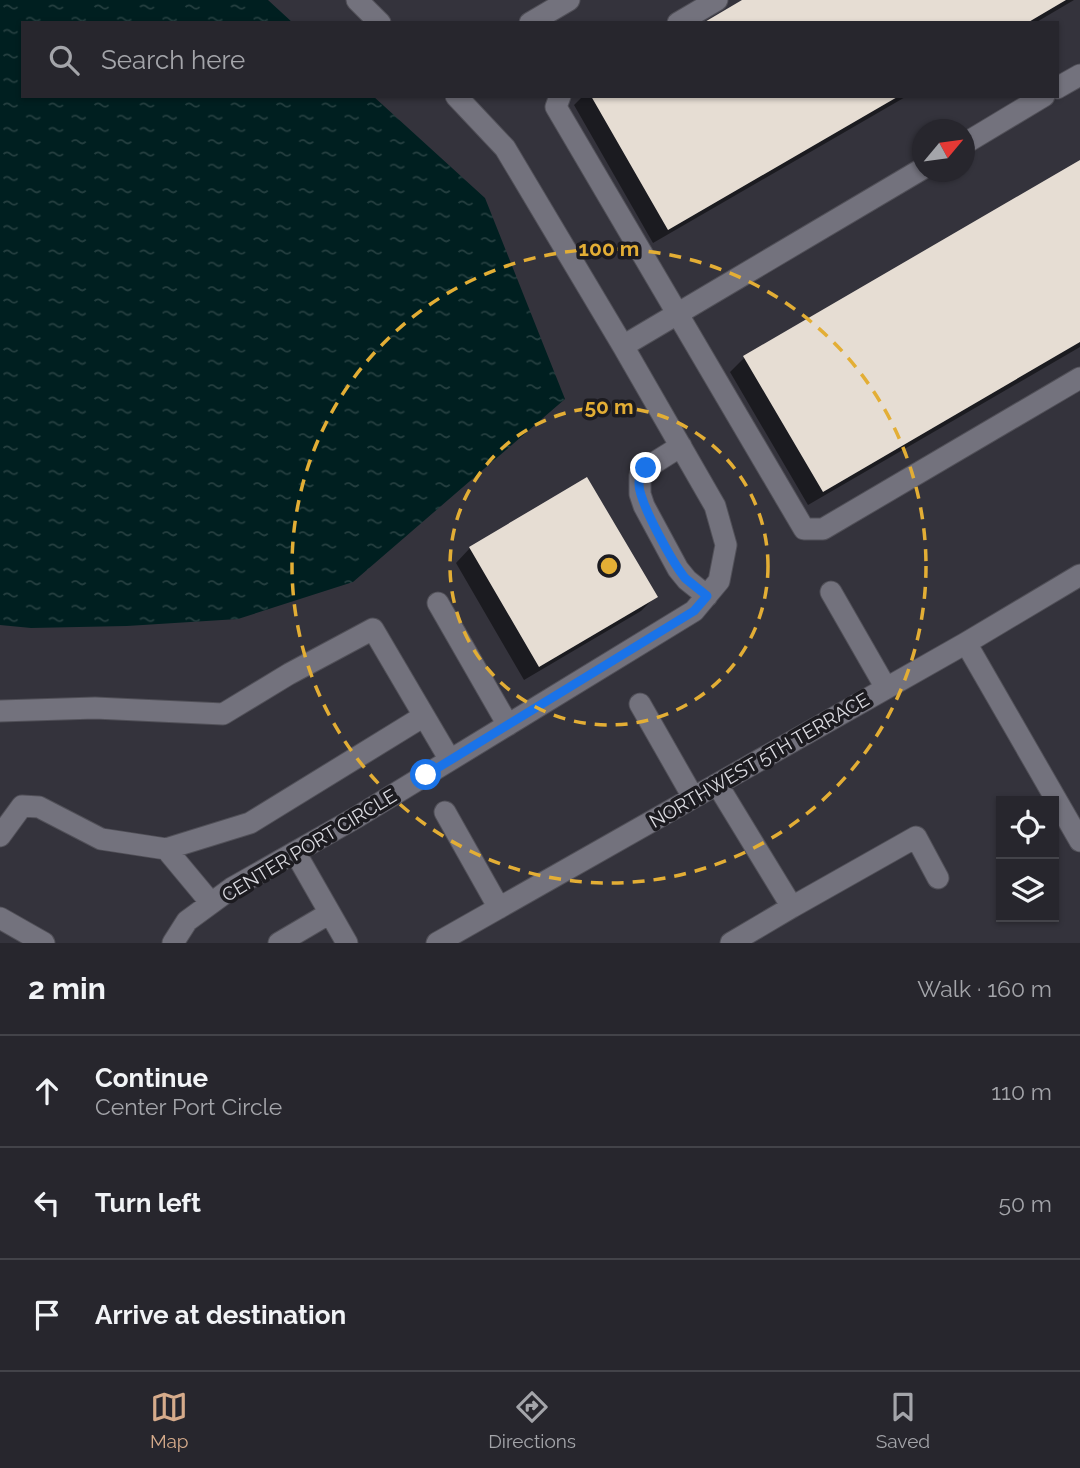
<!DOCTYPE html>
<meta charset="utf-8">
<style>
:root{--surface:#27262d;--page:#333239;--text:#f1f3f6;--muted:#a4a5aa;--line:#434349;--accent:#d6ab8b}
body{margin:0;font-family:Raleway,sans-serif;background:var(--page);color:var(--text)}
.controls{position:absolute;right:21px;bottom:21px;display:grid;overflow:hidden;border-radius:0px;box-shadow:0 2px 5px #0004}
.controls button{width:63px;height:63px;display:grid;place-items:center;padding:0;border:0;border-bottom:2px solid var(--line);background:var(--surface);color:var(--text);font:35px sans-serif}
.compass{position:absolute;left:912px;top:119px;width:63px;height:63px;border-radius:50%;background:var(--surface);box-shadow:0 2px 5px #0004;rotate:61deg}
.stop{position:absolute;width:21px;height:21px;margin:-16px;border:5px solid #1a73e8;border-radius:50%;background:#fff}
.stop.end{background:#1a73e8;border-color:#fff;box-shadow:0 2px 7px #0008}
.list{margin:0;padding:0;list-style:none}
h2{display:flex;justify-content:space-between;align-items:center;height:91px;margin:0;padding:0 28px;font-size:30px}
h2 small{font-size:23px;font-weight:400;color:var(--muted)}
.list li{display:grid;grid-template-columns:46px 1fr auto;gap:21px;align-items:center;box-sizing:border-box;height:112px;padding:0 28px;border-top:2px solid var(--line)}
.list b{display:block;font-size:26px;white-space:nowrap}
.list p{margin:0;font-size:23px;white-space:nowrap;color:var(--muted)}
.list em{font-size:23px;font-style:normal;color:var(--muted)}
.icon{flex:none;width:38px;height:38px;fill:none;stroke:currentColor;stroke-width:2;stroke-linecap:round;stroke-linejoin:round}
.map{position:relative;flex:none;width:1080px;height:943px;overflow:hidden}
.search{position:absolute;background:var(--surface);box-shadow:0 2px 5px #0004;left:21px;right:21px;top:21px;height:77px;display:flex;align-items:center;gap:18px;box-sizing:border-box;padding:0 24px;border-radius:0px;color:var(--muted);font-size:26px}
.sheet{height:427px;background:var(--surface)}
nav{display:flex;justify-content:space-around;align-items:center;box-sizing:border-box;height:98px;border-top:2px solid var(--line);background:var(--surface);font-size:19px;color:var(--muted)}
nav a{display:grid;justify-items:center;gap:4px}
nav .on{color:var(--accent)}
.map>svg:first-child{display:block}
.water{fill:url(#water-ripples)}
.shadow{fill:#0007}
.building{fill:#e6ddd3}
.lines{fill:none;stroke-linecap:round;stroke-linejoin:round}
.minor-casing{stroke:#515058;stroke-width:23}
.minor{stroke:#73727d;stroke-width:21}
.route{stroke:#1a73e8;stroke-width:9}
.ring{fill:none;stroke:#e3ae35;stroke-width:3.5;stroke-dasharray:12 9}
.labels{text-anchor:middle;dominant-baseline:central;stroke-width:7;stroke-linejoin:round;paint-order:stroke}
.street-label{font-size:19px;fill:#dadae0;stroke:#1c1b20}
.centre{fill:#e3ae35;stroke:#1c1b20;stroke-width:3.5}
.ring-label{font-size:21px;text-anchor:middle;font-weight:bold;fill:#e3ae35;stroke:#1c1b20;stroke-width:7;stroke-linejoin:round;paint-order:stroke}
</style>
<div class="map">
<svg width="1080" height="943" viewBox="0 0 1080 943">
<defs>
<pattern id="water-ripples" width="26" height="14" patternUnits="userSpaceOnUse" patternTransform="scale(1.75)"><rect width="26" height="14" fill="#001f20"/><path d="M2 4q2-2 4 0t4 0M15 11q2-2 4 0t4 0" fill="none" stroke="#253f40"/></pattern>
</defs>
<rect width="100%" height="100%" fill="#34333c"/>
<!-- water -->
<path class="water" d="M0,0H268L293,23H23V96H373L485,198L565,399L353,582L238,619L127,626L31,628L0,625Z"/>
<!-- shadow -->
<path class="shadow" d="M746,0H1074L1035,23H706Z
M583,96H907L653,243L574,105Z
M1080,162V347L808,505L730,372L744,358Z
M586,480L655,597L641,611L524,680L456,563L470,548Z"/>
<!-- building -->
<path class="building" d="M742,0H1066L1027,23H703Z
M591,96H899L668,230Z
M1080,160V342L823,492L743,356Z
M587,477L658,597L539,667L469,547Z"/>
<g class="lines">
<!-- minor casing -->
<g class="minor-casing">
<path id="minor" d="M357,0L380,23
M530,23L569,0
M678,23L717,0
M1057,88L1080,75
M560,96L556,107L804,529H823L1080,378
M964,144L1044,96
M623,346L922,169
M681,446L646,468L640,475V494L644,506L678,569L687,580L707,596
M831,592L886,688
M438,603L508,725
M966,643L1080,841
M640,704L693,797
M0,711L95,708L223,714L289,674L373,629L450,760
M717,784L792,907L731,943
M445,812L499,908
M0,836L22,806L39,807L101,839L166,849L250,823L424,716
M166,849L211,903
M295,852L347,943
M792,907L916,837L938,878
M0,918L44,943
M173,943L187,921L232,888L357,817L694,611L719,581L726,545L715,506L623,346L505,148L456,96
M279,943L330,913
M437,943L966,643L1080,575"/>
</g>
<!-- minor -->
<use href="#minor" class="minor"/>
</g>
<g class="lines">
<!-- route -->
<path class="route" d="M426,775L694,611L707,596C700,590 692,584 685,578C673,563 638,501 639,483C639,476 642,473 646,468"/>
</g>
<!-- distance rings -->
<g class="ring">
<circle cx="609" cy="566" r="159"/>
<circle cx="609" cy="566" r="317"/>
</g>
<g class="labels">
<!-- street labels -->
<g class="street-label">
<text transform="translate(759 760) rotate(-30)">NORTHWEST 5TH TERRACE</text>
<text transform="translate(309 845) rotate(-31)">CENTER PORT CIRCLE</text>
</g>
</g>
<circle cx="609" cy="566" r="10" class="centre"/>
<g class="ring-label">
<text x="609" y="256">100 m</text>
<text x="609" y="414">50 m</text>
</g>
</svg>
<div class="controls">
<button><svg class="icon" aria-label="locate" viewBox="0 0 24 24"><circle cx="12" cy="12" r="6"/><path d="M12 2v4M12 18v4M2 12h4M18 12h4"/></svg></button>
<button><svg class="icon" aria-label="layers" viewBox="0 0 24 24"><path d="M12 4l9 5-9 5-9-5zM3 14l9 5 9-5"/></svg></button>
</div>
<svg class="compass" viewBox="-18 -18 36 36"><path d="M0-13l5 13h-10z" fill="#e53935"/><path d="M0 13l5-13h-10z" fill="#a4a5aa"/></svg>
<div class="stop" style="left:426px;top:775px"></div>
<div class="stop end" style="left:646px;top:468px"></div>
<div class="search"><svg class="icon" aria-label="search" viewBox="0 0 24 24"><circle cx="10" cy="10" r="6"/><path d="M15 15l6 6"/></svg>Search here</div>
</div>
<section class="sheet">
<h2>2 min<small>Walk · 160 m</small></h2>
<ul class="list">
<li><svg class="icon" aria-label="ahead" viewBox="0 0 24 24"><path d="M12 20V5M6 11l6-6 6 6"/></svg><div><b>Continue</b><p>Center Port Circle</p></div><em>110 m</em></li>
<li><svg class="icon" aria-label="left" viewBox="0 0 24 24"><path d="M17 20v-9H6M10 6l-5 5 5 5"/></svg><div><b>Turn left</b></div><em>50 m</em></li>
<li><svg class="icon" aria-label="arrive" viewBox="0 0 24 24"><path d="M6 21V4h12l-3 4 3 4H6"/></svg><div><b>Arrive at destination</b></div></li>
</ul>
</section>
<nav>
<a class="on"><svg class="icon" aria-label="map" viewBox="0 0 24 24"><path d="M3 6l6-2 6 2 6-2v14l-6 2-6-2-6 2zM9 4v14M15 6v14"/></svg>Map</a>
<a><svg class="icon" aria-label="directions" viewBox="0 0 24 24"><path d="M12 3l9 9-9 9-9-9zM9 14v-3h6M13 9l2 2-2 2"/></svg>Directions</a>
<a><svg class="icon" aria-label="saved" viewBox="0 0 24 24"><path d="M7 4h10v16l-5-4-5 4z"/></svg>Saved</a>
</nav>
